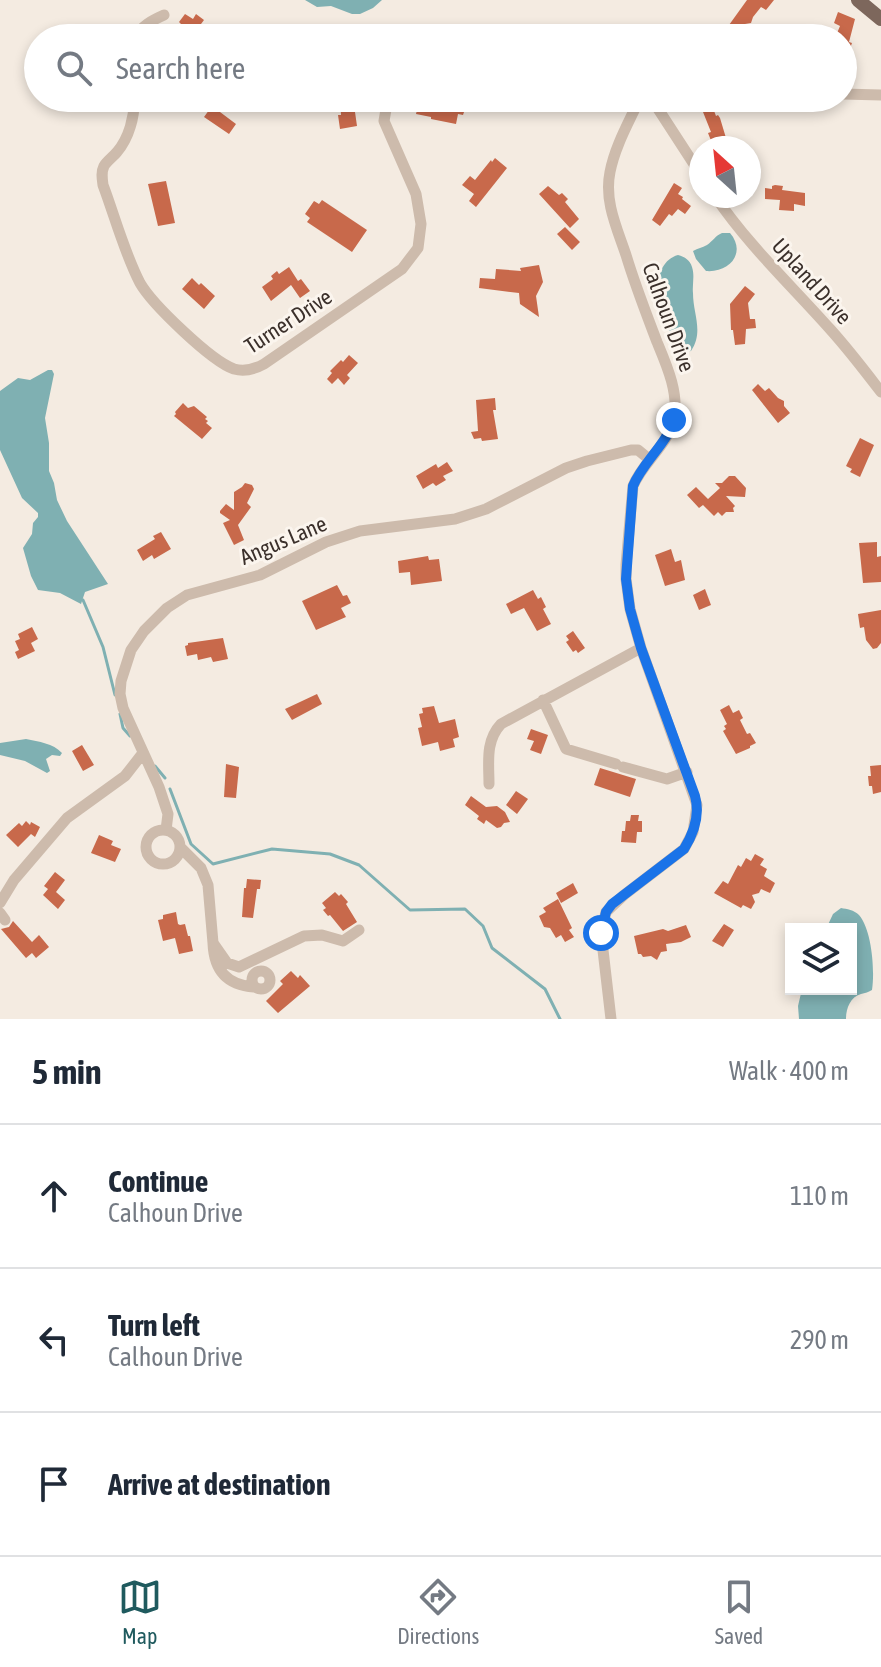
<!DOCTYPE html>
<meta charset="utf-8">
<style>
:root{--surface:#fff;--page:#f2f2f3;--text:#1f2937;--muted:#747a83;--line:#e0e1e3;--accent:#1f5a5e}
body{margin:0;font-family:"Asap Condensed",sans-serif;background:var(--page);color:var(--text)}
.controls{position:absolute;right:24px;bottom:24px;display:grid;overflow:hidden;border-radius:0px;box-shadow:0 4px 12px #0003}
.controls button{width:72px;height:72px;display:grid;place-items:center;padding:0;border:0;border-bottom:2px solid var(--line);background:var(--surface);color:var(--text);font:40px sans-serif}
.compass{position:absolute;left:689px;top:136px;width:72px;height:72px;border-radius:50%;background:var(--surface);box-shadow:0 4px 12px #0003;rotate:333deg}
.stop{position:absolute;width:24px;height:24px;margin:-18px;border:6px solid #1a73e8;border-radius:50%;background:#fff}
.stop.end{background:#1a73e8;border-color:#fff;box-shadow:0 2px 8px #0008}
.list{margin:0;padding:0;list-style:none}
h2{display:flex;justify-content:space-between;align-items:center;height:104px;margin:0;padding:0 32px;font-size:34px}
h2 small{font-size:26px;font-weight:400;color:var(--muted)}
.list li{display:grid;grid-template-columns:52px 1fr auto;gap:24px;align-items:center;box-sizing:border-box;height:144px;padding:0 32px;border-top:2px solid var(--line)}
.list b{display:block;font-size:30px;white-space:nowrap}
.list p{margin:0;font-size:26px;white-space:nowrap;color:var(--muted)}
.list em{font-size:26px;font-style:normal;color:var(--muted)}
.icon{flex:none;width:44px;height:44px;fill:none;stroke:currentColor;stroke-width:2;stroke-linecap:round;stroke-linejoin:round}
.map{position:relative;flex:none;width:881px;height:1019px;overflow:hidden}
.search{position:absolute;background:var(--surface);box-shadow:0 4px 12px #0003;left:24px;right:24px;top:24px;height:88px;display:flex;align-items:center;gap:20px;box-sizing:border-box;padding:0 28px;border-radius:44px;color:var(--muted);font-size:30px}
.sheet{height:536px;background:var(--surface)}
nav{display:flex;justify-content:space-around;align-items:center;box-sizing:border-box;height:112px;border-top:2px solid var(--line);background:var(--surface);font-size:22px;color:var(--muted)}
nav a{display:grid;justify-items:center;gap:4px}
nav .on{color:var(--accent)}
.map>svg:first-child{display:block}
.water{fill:#7fb0b2}
.lines{fill:none;stroke-linecap:round;stroke-linejoin:round}
.stream{stroke:#7fb0b2;stroke-width:3}
.building{fill:#c8694b}
.minor{stroke:#cdbbac;stroke-width:11}
.major{stroke:#7d675c;stroke-width:14}
.route{stroke:#1a73e8;stroke-width:10}
.labels{text-anchor:middle;dominant-baseline:central;stroke-width:6;stroke-linejoin:round;paint-order:stroke}
.street-label{font-size:22px;fill:#3b302b;stroke:#fbf5ee}
</style>
<div class="map">
<svg width="881" height="1019" viewBox="0 0 881 1019">
<rect width="100%" height="100%" fill="#f4ebe1"/>
<!-- water -->
<path class="water" d="M305,0H382L373,8L360,14H352L331,6L317,7Z
M722,233H730C747,253 729,273 706,271L696,259L693,251C698,248 702,248 707,245C713,241 715,236 722,233Z
M678,255C685,257 690,260 692,267C695,276 692,285 693,293C693,314 704,332 691,351L683,352L679,351L669,330L658,287C658,273 664,259 678,255Z
M48,370H52L54,374L45,418L49,443V471L54,483L57,500L67,521L108,584L85,592L81,604L60,593L38,590L31,576L23,548L32,534L33,523L38,517V513L22,498L0,450V391L18,378L30,380Z
M26,739C39,742 53,743 62,753L60,756L52,755L46,759L50,771L47,773L25,761L0,755V743Z
M841,908C847,909 854,910 859,915C872,930 875,971 872,990C869,992 865,993 861,994C850,997 846,1009 846,1019H799L798,1006L802,989H851V929H826L833,914Z"/>
<g class="lines">
<!-- stream -->
<path class="stream" d="M83,600L103,647L115,695
M120,714L123,728L130,736
M155,766L165,778
M170,789L191,844L213,864L272,849L330,854L359,865L410,910L465,909L483,926L492,948L545,989L560,1019"/>
</g>
<!-- building -->
<path class="building" d="M747,0H774L766,10L761,7L753,17L751,23L745,24L734,38H732L724,32Z
M838,12L855,19L849,42L852,43L849,51L845,50L843,55V38H835L840,26L834,23Z
M185,14L193,19L196,14L204,20L195,32L202,38H172L181,24L179,22Z
M353,98L357,126L340,129L338,115H341L340,99Z
M420,98H433L461,104L466,106L463,115L458,114L456,124L431,119V117L416,114Z
M212,106L236,124L229,134L204,117Z
M713,108L716,116L718,115L720,118L729,148H718L715,140L712,143L708,133L711,132L703,112Z
M495,158L507,168L476,207L469,201L474,194L462,185L470,176L475,180L491,160L492,162Z
M166,181L175,223L158,226L148,184Z
M674,183L682,188L678,194L683,197L682,199L691,206L685,214L678,209L672,216L669,214L660,226L652,220Z
M775,185L783,186L782,190L805,193V206L794,204V211L779,210L780,200L765,199V188L772,189V186Z
M548,186L559,195L562,193L568,199L565,202L579,219L570,228L539,194Z
M322,200L367,230L352,252L307,222L310,218L305,214L314,201L319,204Z
M565,227L580,242L572,250L557,234Z
M539,265L543,282L536,296L539,317L520,304L519,293L479,288L480,278L495,279L496,269L521,271L520,268Z
M289,267L298,281L301,279L310,291L300,298L291,285L271,301L262,287L273,279L271,276L277,271L279,274Z
M192,278L199,285L201,283L215,296L204,309L182,289Z
M745,286L755,294L748,303L750,319H755L756,328L746,329L745,344L735,345L733,330H731L730,304Z
M349,355L358,363L347,375L350,378L344,385L338,378L332,384L327,379L332,373L330,371L341,360L343,362Z
M758,384L765,391L769,388L778,398L784,401V406L790,413L778,423L752,390Z
M495,398L496,410H493L498,439L482,441L481,438L474,439L471,432L478,431L476,400Z
M183,403L188,408L194,406L207,417L205,419L208,421L206,423L212,428L202,439L174,416L176,414L175,412Z
M860,438L874,445L860,477L850,472L852,469L846,466Z
M447,462L453,471L443,476L446,480L436,486L433,483L423,489L416,476L436,464L438,468Z
M729,476H735L746,488L745,497L726,496L735,506L733,508L734,512H726L722,516L718,512L714,516L703,505L699,508L687,495L696,487L708,499L720,488L715,483H722Z
M245,483L252,485L254,489L247,503L251,507L238,525L244,540L234,545L223,523L230,520L220,513V511L226,504L234,510V492L242,487Z
M161,532L171,549L154,559L152,555L143,561L137,550L155,539L153,536Z
M877,542V557L881,556V582L863,583L859,543Z
M671,549L675,562L681,560L685,580L665,586L655,555Z
M428,556L429,560L439,559L442,581L411,585L410,572L399,573L398,561Z
M337,585L343,596L347,595L351,603L341,608L346,617L316,630L302,601Z
M705,589L711,605L699,610L693,595Z
M533,590L538,599L541,597L546,607L543,609L551,624L537,631L524,608L511,614L506,604Z
M881,610V643L877,648L873,649L866,640L864,627L860,628L858,614Z
M32,627L38,639L31,643L35,651L18,659L15,652L19,650L15,641L20,639L18,634Z
M573,631L585,648L578,653L576,650L573,652L566,642L569,640L566,636Z
M223,638L228,659L213,662L211,657L198,660L197,654L187,656L185,646L188,645V643Z
M317,694L322,704L292,720L285,709Z
M729,705L733,713L739,710L743,718L740,720L747,734L750,733L756,743L750,746V748L736,754L723,731L726,729L724,726L727,724L720,710Z
M434,706L439,723L455,719L459,737L453,739L455,747L440,751L438,742L422,746L418,728L422,727L419,714L423,713L422,708Z
M531,729L548,735L541,754L530,750L534,741L527,739Z
M82,745L94,765L83,771L72,751Z
M226,764L239,767L236,798L224,797Z
M881,765V792L873,794L872,786H869L868,776H871L870,766Z
M600,768L636,779L630,797L594,785Z
M516,791L528,799L517,814L506,805Z
M471,796L486,807L497,806L505,812L510,822L504,823L501,827L497,828L486,820L484,824L477,819L479,816L465,805Z
M631,815H639L638,821H642V832H637L636,843L621,842L622,831H625L626,821H630Z
M26,821L30,825L31,822L40,827L35,837L31,834L18,847L6,835L19,823L22,826Z
M99,835L113,841L111,845L121,849L115,862L91,853Z
M755,854L764,859L760,865L767,869L764,876L775,883L770,893L761,889L759,893L752,895L755,902L751,909L743,905L741,908L714,893L723,881L728,884L738,865L741,867L746,858L751,861Z
M55,872L65,880L56,892L65,900L58,909L43,895L48,889L44,886Z
M247,879L261,880L260,889H257L253,918L242,917L244,888H246Z
M573,883L578,893L561,903L556,893Z
M335,892L339,896L341,894L348,902L346,904L357,922L343,931L330,915L328,916L323,910L326,908L322,903Z
M558,899L572,928L569,930L574,937L565,942L561,935L556,938L550,928L544,927L539,916L546,912L543,908Z
M176,912L178,924L180,925L185,924L188,936H190L193,951L179,954L175,938L163,941L158,920L163,919V915Z
M13,921L32,942L39,935L49,947L36,958L32,953L26,958L1,929L9,927Z
M724,924L734,930L723,947L712,941Z
M686,925L691,937L681,942L666,944L667,951L661,952L657,960L651,956L643,957L641,954H638L634,936L663,929L668,931Z
M291,971L298,978L300,975L310,986L278,1013L266,1001L283,984L280,981Z"/>
<g class="lines">
<!-- minor -->
<path class="minor" d="M136,38C140,26 153,20 164,15
M423,38H429
M843,94L881,95
M134,98C135,116 129,138 117,152C113,157 107,161 104,166C101,172 102,178 103,185C115,217 124,252 140,283C152,304 211,361 234,369C245,372 255,369 264,364L402,269L418,248L421,224L416,194L384,121L388,98
M651,98L701,175
M715,196C748,245 791,285 830,329C848,349 865,371 881,392
M543,700L566,749L616,764
M623,767L667,779L687,772
M489,784C489,763 485,741 501,724L641,648
M146 847a17 17 0 1 1 34 0a17 17 0 1 1-34 0Z
M166,830L168,814L159,787L123,708L120,694L121,681L131,650L144,631L167,608L187,595L260,575L326,542L360,531L455,519L486,509L566,468L587,461L631,450H638L649,459
M181,848L201,868L208,885L213,943
M0,903L14,880L67,818L125,776L143,753
M0,913L5,920
M252 980a9 9 0 1 1 18 0a9 9 0 1 1-18 0Z
M254,987C227,985 214,970 213,943L227,963L239,967L304,936L322,935L343,941L359,930
M611,1019L601,933L606,912L624,895L684,849L693,832L697,805L641,648L630,609L626,579V565L633,486C643,462 668,445 674,419C679,393 667,366 657,342C646,313 635,285 626,255C617,228 604,201 610,172C615,146 629,122 640,98"/>
<!-- major -->
<path class="major" d="M858,0L881,19"/>
</g>
<g class="lines">
<!-- route -->
<path class="route" d="M601,933L606,912L612,904L684,849C694,833 700,814 695,796L641,648L630,609L626,579L633,486C643,462 666,445 674,420"/>
</g>
<g class="labels">
<!-- street labels -->
<g class="street-label">
<text transform="translate(812 281) rotate(48)">Upland Drive</text>
<text transform="translate(669 317) rotate(70)">Calhoun Drive</text>
<text transform="translate(288 321) rotate(-33)">Turner Drive</text>
<text transform="translate(283 540) rotate(-23)">Angus Lane</text>
</g>
</g>
</svg>
<div class="controls">
<button><svg class="icon" aria-label="layers" viewBox="0 0 24 24"><path d="M12 4l9 5-9 5-9-5zM3 14l9 5 9-5"/></svg></button>
</div>
<svg class="compass" viewBox="-18 -18 36 36"><path d="M0-13l5 13h-10z" fill="#e53935"/><path d="M0 13l5-13h-10z" fill="#747a83"/></svg>
<div class="stop" style="left:601px;top:933px"></div>
<div class="stop end" style="left:674px;top:420px"></div>
<div class="search"><svg class="icon" aria-label="search" viewBox="0 0 24 24"><circle cx="10" cy="10" r="6"/><path d="M15 15l6 6"/></svg>Search here</div>
</div>
<section class="sheet">
<h2>5 min<small>Walk · 400 m</small></h2>
<ul class="list">
<li><svg class="icon" aria-label="ahead" viewBox="0 0 24 24"><path d="M12 20V5M6 11l6-6 6 6"/></svg><div><b>Continue</b><p>Calhoun Drive</p></div><em>110 m</em></li>
<li><svg class="icon" aria-label="left" viewBox="0 0 24 24"><path d="M17 20v-9H6M10 6l-5 5 5 5"/></svg><div><b>Turn left</b><p>Calhoun Drive</p></div><em>290 m</em></li>
<li><svg class="icon" aria-label="arrive" viewBox="0 0 24 24"><path d="M6 21V4h12l-3 4 3 4H6"/></svg><div><b>Arrive at destination</b></div></li>
</ul>
</section>
<nav>
<a class="on"><svg class="icon" aria-label="map" viewBox="0 0 24 24"><path d="M3 6l6-2 6 2 6-2v14l-6 2-6-2-6 2zM9 4v14M15 6v14"/></svg>Map</a>
<a><svg class="icon" aria-label="directions" viewBox="0 0 24 24"><path d="M12 3l9 9-9 9-9-9zM9 14v-3h6M13 9l2 2-2 2"/></svg>Directions</a>
<a><svg class="icon" aria-label="saved" viewBox="0 0 24 24"><path d="M7 4h10v16l-5-4-5 4z"/></svg>Saved</a>
</nav>
